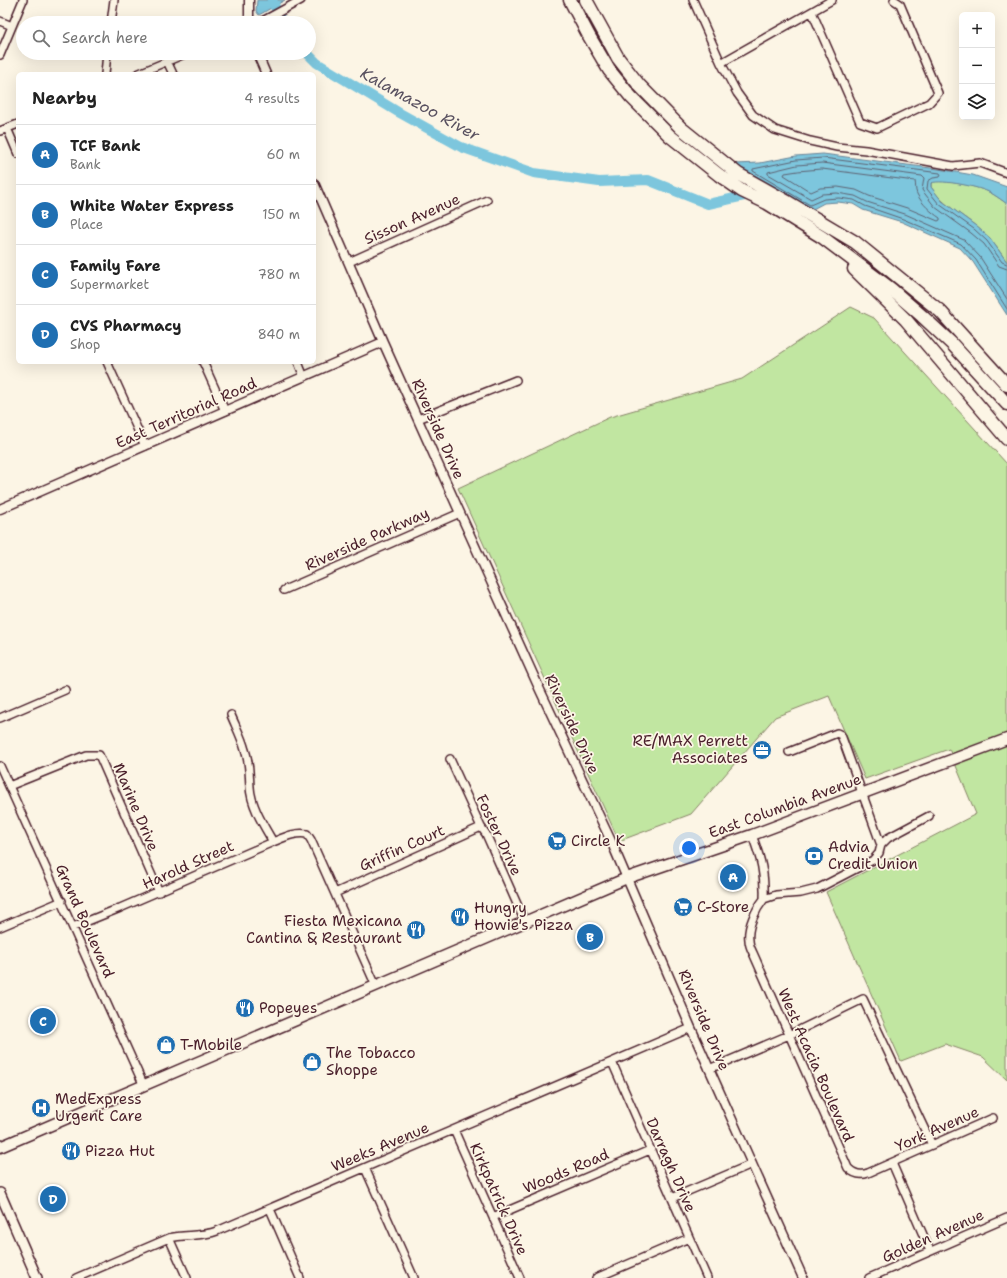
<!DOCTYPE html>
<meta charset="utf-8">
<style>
:root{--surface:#fff;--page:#f2f2f2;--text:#222;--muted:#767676;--line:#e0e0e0;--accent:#1f6fb2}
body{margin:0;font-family:"Shantell Sans",sans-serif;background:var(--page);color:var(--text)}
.controls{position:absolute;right:12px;top:12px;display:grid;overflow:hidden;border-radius:6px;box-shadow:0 4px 16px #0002}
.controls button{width:36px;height:36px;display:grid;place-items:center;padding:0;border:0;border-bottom:1px solid var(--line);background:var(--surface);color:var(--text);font:20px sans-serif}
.you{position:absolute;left:689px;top:848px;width:14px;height:14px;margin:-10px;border:3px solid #fff;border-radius:50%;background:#1a73e8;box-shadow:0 0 0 6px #1a73e833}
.badge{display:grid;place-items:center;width:26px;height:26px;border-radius:50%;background:var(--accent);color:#fff;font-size:13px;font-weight:700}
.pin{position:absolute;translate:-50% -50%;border:2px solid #fff;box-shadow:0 1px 4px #0006}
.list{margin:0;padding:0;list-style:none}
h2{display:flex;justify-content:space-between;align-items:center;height:52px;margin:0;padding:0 16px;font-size:17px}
h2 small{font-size:13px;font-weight:400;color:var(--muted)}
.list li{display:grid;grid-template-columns:26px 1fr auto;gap:12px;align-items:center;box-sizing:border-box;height:60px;padding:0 16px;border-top:1px solid var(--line)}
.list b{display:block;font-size:15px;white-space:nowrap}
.list p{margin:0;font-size:13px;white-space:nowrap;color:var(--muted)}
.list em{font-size:13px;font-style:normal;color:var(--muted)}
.icon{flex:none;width:22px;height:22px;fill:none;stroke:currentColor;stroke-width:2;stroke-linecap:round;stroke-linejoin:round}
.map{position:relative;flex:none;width:1007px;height:1278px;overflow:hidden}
.search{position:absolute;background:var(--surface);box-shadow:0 4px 16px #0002;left:16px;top:16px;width:300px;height:44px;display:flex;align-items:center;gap:10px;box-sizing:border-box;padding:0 14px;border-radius:22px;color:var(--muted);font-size:15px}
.panel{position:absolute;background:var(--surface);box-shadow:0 4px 16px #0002;left:16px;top:72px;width:300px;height:292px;border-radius:6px}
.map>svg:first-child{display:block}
.green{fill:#c1e6a1;stroke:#868266}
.water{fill:#7dc6dd;stroke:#698396}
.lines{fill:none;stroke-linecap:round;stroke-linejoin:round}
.shore{stroke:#5e6272;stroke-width:1}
.river{stroke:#7dc6dd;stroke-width:10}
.minor-casing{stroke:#4a1f2b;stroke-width:10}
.tertiary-casing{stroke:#4a1f2b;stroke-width:11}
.secondary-casing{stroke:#4a1f2b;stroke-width:12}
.primary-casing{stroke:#4a1f2b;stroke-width:13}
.motorway-casing{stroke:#4a1f2b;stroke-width:15}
.minor{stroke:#fcf5e5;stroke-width:7}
.tertiary{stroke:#fcf5e5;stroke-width:8}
.secondary{stroke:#fcf5e5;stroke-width:9}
.primary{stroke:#fcf5e5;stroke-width:10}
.motorway{stroke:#fcf5e5;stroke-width:12}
.labels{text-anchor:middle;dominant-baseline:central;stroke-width:3.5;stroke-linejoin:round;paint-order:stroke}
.street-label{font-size:15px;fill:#4a1f2b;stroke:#fcf5e5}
.poi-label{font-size:15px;fill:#4a1f2b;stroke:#fcf5e5;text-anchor:start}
.water-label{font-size:16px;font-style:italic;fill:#595160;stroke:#fcf5e5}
</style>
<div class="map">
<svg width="1007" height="1278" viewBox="0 0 1007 1278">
<rect width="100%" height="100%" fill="#fcf5e5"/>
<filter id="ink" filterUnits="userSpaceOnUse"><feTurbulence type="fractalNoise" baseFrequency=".025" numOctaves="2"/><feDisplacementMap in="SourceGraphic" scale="8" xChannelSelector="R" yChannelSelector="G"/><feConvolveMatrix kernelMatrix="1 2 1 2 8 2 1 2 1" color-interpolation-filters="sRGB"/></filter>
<g filter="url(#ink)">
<!-- green -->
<path class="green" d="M935,181C949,181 978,186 991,193C996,196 1002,200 1007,204V262C998,249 990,237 977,227C962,214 942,205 931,187V183Z
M851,307L874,318L1007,464V1080L983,1057L945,1044L901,1061L826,892L976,814L949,749L865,779L829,696L775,717L691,814L619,841L458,488L610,417L742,379Z"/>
<!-- water -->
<path class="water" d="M257,0H285L259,15L256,11Z
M823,154L938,169L973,175L1007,187V204C1002,200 996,196 991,193C980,187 942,179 931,183V187L942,201L976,226L990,238L1007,262V315L973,262L960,248L902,222L863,210L853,204L838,202L824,203L811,210L734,164L760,163L796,156Z"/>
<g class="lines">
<!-- shore -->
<path class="shore" d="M822,169L915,181C916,185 915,190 917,194C922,204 931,212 940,218V220L938,221L907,208L869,196L856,190L838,187L820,188L811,192L784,175L785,173L798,171Z
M1007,264L1002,262L987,241L974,229L939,204L927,189L928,181L933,178L940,177L941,175L940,173L823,158L796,160L753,169V171L810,205L824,199L839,198L854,200L865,206L903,219L961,244L976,260L1007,309
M1007,269L999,266L984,244L971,233L935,207L922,190L924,178L922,176L822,163L797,165L768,172V174L811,199L822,194L837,193L855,196L867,202L905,214L964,240L980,257L1007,299"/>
<!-- river -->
<path class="river" d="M272,0L282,23
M307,53L317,63L398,112L461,147L534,173L599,182L648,180L708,204L753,194"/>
<!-- minor casing -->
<g class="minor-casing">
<path id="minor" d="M693,0L721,63L737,93L753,115L775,130L810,141L837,147L866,150L953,166L980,163L1007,173
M812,12L860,122L877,128L929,103L938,93L900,4L894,0
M0,21L12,26
M111,23L114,0
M259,23L301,0
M0,55L23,0
M167,61L173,74
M721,63L832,0
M105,74L107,53
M137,74L187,53
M7,128L18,154
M0,131L18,124
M349,262L487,200
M107,362L145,446
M203,362L225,411
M298,362L304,377
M418,419L516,380
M284,590L460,513
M231,715C236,727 242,738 245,750C250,764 249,774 250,787C251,806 264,826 273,842
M0,718L65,690
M789,752L837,733L841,735L881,845
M450,759L481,827L486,834L525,922
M0,766L144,1086
M9,786L86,755H99L159,892
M752,835C761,859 765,873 764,899C756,909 747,927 749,940C749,944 751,949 753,953L848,1168C854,1174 860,1176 868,1173L993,1118
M335,893L481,827
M764,899L776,895L801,893L817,889L873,860L879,853L881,845L888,838L929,816
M0,927L62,901
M73,927L120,908L273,842C285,837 295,832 307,834L311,840L376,986
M612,1062L707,1278
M709,1069L789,1035L863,999L932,1145
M454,1130L520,1278
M892,1163L930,1251
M365,1168L414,1278
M672,1198L752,1164
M270,1209L300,1278
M493,1217L650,1150
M169,1238L187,1278
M76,1278L169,1238C185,1234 201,1237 217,1231L691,1028
M596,1278L689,1238
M869,1278L1007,1218"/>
</g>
<!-- tertiary casing -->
<g class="tertiary-casing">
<path id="tertiary" d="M249,0V23
M257,53L266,74
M314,183L383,342L460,513L540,690L611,841L691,1028L803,1278
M0,509L383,342"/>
</g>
<!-- secondary casing -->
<g class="secondary-casing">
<path id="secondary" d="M0,1193L37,1278"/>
</g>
<!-- primary casing -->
<g class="primary-casing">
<path id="primary" d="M0,1147L627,878L752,835L1007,739"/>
</g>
<!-- motorway casing -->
<g class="motorway-casing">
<path id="motorway" d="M570,0L589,36L609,70L631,97L670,136L719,175L742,191L767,203L822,237L891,289L922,316L952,344L1007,404
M586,0L618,58L639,85L681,128L738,174L786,201L855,242L940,311L1007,385
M854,269L906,320L1007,439"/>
</g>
<!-- minor -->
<use href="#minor" class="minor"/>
<!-- tertiary -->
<use href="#tertiary" class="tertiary"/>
<!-- secondary -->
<use href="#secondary" class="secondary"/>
<!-- primary -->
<use href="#primary" class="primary"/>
<!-- motorway -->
<use href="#motorway" class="motorway"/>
</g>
</g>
<!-- icons -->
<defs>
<g id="office-disc" transform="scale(1)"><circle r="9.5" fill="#1f6fb2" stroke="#fcf5e5"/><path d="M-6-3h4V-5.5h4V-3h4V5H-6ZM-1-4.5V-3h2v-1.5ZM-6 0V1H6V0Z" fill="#fff"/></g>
<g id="supermarket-disc" transform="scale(1)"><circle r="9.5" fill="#1f6fb2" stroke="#fcf5e5"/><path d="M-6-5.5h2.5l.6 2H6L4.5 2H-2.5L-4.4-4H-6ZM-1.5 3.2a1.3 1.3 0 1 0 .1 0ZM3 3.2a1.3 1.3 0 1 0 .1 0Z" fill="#fff"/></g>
<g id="bank-disc" transform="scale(1)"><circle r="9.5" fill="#1f6fb2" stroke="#fcf5e5"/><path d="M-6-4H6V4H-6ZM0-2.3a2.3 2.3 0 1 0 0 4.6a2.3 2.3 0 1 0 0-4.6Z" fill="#fff"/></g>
<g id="restaurant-disc" transform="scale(1)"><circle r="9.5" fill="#1f6fb2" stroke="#fcf5e5"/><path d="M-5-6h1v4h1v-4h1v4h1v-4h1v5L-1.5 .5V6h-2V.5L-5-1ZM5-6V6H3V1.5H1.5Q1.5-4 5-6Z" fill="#fff"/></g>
<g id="shop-disc" transform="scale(1)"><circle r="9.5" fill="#1f6fb2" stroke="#fcf5e5"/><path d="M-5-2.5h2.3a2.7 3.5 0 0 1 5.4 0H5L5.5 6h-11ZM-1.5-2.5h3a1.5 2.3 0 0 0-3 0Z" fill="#fff"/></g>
<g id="hospital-disc" transform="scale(1)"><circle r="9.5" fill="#1f6fb2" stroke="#fcf5e5"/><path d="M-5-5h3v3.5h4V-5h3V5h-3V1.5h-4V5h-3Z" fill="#fff"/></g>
</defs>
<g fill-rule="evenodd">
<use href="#office-disc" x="762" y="750"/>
<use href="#supermarket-disc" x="557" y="841"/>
<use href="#bank-disc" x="814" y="856"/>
<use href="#supermarket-disc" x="683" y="907"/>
<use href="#restaurant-disc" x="460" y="917"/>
<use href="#restaurant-disc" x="416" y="930"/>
<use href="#restaurant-disc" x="245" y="1008"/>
<use href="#shop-disc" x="166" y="1045"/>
<use href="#shop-disc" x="312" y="1062"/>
<use href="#hospital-disc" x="41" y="1108"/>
<use href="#restaurant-disc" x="71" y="1151"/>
</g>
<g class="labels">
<!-- street labels -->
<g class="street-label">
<text transform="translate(412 219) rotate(-24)">Sisson Avenue</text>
<text transform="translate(186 413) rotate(-24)">East Territorial Road</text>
<text transform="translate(438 429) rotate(66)">Riverside Drive</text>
<text transform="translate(367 539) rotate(-24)">Riverside Parkway</text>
<text transform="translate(572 724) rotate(65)">Riverside Drive</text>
<text transform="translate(785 806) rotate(-20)">East Columbia Avenue</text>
<text transform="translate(136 807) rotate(67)">Marine Drive</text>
<text transform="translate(499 835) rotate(65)">Foster Drive</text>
<text transform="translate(402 848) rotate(-24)">Griffin Court</text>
<text transform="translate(188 865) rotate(-24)">Harold Street</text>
<text transform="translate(85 921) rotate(66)">Grand Boulevard</text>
<text transform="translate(704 1020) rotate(67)">Riverside Drive</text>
<text transform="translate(816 1065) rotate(66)">West Acacia Boulevard</text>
<text transform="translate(937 1129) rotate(-24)">York Avenue</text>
<text transform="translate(380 1147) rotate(-23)">Weeks Avenue</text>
<text transform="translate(671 1165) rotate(66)">Darragh Drive</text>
<text transform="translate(566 1171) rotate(-23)">Woods Road</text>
<text transform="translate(499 1199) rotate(66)">Kirkpatrick Drive</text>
<text transform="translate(933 1236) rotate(-24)">Golden Avenue</text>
</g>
<!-- poi labels -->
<g class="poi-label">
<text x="748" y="741" text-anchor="end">RE/MAX Perrett<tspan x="748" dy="17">Associates</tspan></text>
<text x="571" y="841">Circle K</text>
<text x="828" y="847">Advia<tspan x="828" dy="17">Credit Union</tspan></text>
<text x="697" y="907">C-Store</text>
<text x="474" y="908">Hungry<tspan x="474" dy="17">Howie's Pizza</tspan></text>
<text x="402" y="921" text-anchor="end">Fiesta Mexicana<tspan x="402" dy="17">Cantina &amp; Restaurant</tspan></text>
<text x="259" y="1008">Popeyes</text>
<text x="180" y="1045">T-Mobile</text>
<text x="326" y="1053">The Tobacco<tspan x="326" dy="17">Shoppe</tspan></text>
<text x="55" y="1099">MedExpress<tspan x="55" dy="17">Urgent Care</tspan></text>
<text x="85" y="1151">Pizza Hut</text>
</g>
<!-- water labels -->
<g class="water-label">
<text transform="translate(420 104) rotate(29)">Kalamazoo River</text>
</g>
</g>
</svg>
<div class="controls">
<button>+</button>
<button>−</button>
<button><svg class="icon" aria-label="layers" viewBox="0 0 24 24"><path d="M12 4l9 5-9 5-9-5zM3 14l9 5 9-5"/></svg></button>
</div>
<div class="you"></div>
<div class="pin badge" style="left:733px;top:877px">A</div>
<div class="pin badge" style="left:590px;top:937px">B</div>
<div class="pin badge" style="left:43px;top:1021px">C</div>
<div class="pin badge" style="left:53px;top:1199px">D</div>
<div class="search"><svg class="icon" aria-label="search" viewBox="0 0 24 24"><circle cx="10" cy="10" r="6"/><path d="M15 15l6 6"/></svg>Search here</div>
<section class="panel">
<h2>Nearby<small>4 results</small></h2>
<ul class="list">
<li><span class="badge">A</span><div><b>TCF Bank</b><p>Bank</p></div><em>60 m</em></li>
<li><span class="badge">B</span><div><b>White Water Express</b><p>Place</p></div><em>150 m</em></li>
<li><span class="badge">C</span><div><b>Family Fare</b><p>Supermarket</p></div><em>780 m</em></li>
<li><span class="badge">D</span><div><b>CVS Pharmacy</b><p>Shop</p></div><em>840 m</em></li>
</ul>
</section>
</div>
